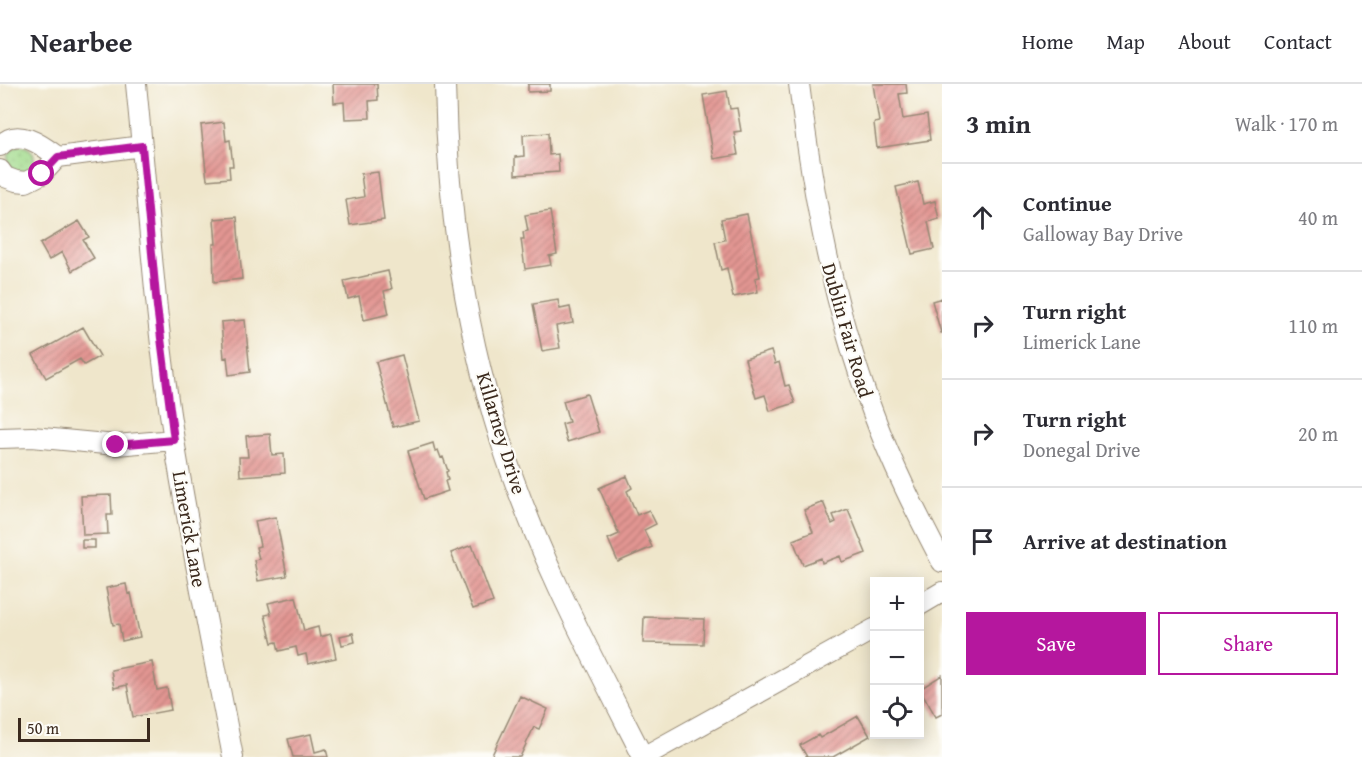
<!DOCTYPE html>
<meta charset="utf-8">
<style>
:root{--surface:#fff;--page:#f2f2f3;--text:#2b2b33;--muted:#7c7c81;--line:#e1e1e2;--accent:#b5179e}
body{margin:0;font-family:"Gentium Book Plus",serif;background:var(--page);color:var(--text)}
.controls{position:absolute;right:18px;bottom:18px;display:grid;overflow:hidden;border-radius:0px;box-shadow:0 3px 15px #0003}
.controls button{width:54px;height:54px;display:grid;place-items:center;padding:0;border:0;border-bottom:2px solid var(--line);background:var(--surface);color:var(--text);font:30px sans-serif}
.scale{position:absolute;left:18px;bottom:15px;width:132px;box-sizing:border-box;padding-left:6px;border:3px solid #3b2a1e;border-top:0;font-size:16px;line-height:21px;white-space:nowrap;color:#3b2a1e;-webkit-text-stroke:4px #fdfcf7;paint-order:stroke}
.stop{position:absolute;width:18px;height:18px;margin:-14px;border:4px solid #b5179e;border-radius:50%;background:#fff}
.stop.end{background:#b5179e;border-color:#fff;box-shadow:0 2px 6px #0008}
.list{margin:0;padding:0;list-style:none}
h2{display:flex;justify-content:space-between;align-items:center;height:78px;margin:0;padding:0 24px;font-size:26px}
h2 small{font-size:20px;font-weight:400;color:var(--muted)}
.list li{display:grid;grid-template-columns:39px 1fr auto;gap:18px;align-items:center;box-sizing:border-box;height:108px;padding:0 24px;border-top:2px solid var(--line)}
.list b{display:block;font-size:22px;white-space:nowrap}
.list p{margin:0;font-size:20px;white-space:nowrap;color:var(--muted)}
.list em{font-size:20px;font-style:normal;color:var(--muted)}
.actions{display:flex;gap:12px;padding:18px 24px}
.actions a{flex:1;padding:14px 0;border:2px solid var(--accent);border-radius:0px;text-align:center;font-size:21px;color:var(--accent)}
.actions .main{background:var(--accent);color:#fff}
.icon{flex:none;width:33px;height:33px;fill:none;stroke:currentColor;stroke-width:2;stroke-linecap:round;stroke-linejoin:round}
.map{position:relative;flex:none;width:942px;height:673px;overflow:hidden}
header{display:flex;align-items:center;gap:36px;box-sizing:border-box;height:84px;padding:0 30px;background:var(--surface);border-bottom:2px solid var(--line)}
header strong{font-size:28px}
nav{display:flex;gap:33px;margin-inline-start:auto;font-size:21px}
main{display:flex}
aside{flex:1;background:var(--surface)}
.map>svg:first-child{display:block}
.grass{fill:url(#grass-dots);stroke:#6e8256;stroke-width:1.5}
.building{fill:url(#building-hatch)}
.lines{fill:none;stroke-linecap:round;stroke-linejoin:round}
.street-casing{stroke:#958874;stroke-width:22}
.street{stroke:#fff;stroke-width:20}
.route{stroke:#b5179e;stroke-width:8}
.labels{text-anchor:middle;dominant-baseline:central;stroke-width:4.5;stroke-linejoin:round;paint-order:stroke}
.street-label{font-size:20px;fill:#3b2a1e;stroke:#fdfcf7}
</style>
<header>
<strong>Nearbee</strong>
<nav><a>Home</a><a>Map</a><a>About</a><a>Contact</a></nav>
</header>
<main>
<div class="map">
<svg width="942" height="673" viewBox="0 0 942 673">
<defs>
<pattern id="grass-dots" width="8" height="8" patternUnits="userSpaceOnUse" patternTransform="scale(1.5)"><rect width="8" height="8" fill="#a2db8d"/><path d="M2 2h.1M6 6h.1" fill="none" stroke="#8cbc79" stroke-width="1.8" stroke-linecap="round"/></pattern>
<pattern id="building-hatch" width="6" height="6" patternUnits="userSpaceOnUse" patternTransform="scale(1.5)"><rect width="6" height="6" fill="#e39693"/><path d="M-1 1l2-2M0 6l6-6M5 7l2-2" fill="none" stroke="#b97b77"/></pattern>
</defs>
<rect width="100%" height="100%" fill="#fdfcf7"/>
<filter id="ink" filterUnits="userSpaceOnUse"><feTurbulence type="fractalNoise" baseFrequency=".0167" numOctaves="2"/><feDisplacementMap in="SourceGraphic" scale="12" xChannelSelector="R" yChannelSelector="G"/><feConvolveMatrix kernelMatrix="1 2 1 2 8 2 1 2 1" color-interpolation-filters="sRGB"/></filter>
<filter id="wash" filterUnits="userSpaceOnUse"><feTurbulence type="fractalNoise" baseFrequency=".008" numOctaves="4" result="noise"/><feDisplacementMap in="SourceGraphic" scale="24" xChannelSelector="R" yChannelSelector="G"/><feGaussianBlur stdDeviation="1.35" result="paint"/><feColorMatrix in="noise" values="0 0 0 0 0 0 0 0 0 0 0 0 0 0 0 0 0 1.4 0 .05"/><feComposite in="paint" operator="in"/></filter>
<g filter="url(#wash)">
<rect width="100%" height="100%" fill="#efe6cb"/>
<!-- grass -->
<path class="grass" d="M8 75a13 13 0 1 1 26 0a13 13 0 1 1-26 0Z"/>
<g id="blocks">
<!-- building -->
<path class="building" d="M333,0H377L378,16L369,17L370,34L345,35L344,18L334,19Z
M528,0H550V7L528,8Z
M873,0H906L907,9L899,10L903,35L927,31L930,56L877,64L874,39L879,38Z
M727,7L730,25L737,24L741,47L734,48L738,71L714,75L703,11Z
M224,38L226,57L230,56L233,82H229L230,94L207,96L201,41Z
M548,49L549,71L558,70L559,88L515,91V73L524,72L523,51Z
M378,88L384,136L350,141L346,116L364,113L361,90Z
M918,98L923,120L935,117L939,135L928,138L934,165L912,170L896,103Z
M550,127L557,170L549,172L551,181L525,185L521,155H524L523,148L528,147L525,131Z
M747,130L760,193L755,194L758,208L733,213L727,184L721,186L715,158L725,156L721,135Z
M237,133L242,195L214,198L213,160H216L214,135Z
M79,137L89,153L83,156L94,174L72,187L62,168L49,176L40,160Z
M388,187L392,205L384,207L389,230L364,236L359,212L348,215L344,197Z
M942,214V249H941L932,217Z
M558,216L560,225L570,223L573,239L556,242L560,264L542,267L533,220Z
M245,236L250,288L229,291L227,273L224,274L221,238Z
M83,243L100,272L84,281L80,275L46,294L33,271Z
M771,267L775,280L779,278L785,302L789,301L795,319L770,327L765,311L756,314L745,275Z
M402,271L419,337L393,343L376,278Z
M587,310L599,348L567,358L562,340L569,338L563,317Z
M270,350L272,371L284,370L285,389L240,392L239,373H248L246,352Z
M433,359L435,367L438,366L441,374L443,373L448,387L446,388L448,396L445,397L448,407L424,415L408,367Z
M627,392L632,404L627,407L637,431L649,426L656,440L644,446L652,463L618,478L608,455L619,450L599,404Z
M111,411L112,431H107L108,450L83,451L81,412Z
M823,418L832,440L836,438L833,431L848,425L866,469L842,478L840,472L822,479L821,474L803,481L793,456L813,448L804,426Z
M276,433L287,492L258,497L254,476L259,475L256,463L260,462L255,437Z
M82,456H95V464H82Z
M472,461L493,518L473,525L451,469Z
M126,500L128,510L131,509L140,553L122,557L119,540L113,541L106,504Z
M296,513L304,547L318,543L320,553L331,550L336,574L308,580L306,570L298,572L296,563L279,567L277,558L272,559L265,531L271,530L268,519Z
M644,533L704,535L703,560L643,559Z
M353,549L355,558L342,561L340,552Z
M152,578L157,606L167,604L171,626L133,633L127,601L114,604L111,586Z
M942,591V630L936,633L920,605Z
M520,612L548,625L539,645L534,643L520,673H496L492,671Z
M858,632L870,652L833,673H807L800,661L818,651L820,654Z
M311,650L315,668L326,665L328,673H293L288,655Z"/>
</g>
</g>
<g filter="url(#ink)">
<use href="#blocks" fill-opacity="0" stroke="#958874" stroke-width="1.5"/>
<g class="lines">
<!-- street casing -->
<g class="street-casing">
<path id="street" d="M136,0C148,119 155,238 174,356C191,462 213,568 233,673
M445,0C447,123 464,241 501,358C536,468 591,571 643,673
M799,0C813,112 833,223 873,329C892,381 917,430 942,478
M0,62C17,42 42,61 58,73
M0,86L5,93L16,97L26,98L42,90L58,73L142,62
M0,354L32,353L116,361L174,356
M920,521L942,508
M643,673L874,545"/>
</g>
<!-- street -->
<use href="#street" class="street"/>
</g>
</g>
<g class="lines" filter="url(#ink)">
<!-- route -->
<path class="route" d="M42,90L58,73L142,62L157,223L174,356L116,361"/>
</g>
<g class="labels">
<!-- street labels -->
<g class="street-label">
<text transform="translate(848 246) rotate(74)">Dublin Fair Road</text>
<text transform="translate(502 349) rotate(73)">Killarney Drive</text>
<text transform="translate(190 445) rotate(80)">Limerick Lane</text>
</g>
</g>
</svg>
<div class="controls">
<button>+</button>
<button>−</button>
<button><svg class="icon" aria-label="locate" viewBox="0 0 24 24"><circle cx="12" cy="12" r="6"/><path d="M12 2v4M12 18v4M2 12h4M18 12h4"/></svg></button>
</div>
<div class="scale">50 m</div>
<div class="stop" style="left:42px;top:90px"></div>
<div class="stop end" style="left:116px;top:361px"></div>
</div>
<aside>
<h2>3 min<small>Walk · 170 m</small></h2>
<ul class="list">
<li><svg class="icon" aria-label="ahead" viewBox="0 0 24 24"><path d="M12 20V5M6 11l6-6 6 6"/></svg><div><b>Continue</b><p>Galloway Bay Drive</p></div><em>40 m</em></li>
<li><svg class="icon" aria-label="right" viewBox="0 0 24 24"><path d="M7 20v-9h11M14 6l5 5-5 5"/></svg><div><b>Turn right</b><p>Limerick Lane</p></div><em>110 m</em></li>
<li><svg class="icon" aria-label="right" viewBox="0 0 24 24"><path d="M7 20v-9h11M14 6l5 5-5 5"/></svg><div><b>Turn right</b><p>Donegal Drive</p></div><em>20 m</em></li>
<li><svg class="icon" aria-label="arrive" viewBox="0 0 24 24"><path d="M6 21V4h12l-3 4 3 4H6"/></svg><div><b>Arrive at destination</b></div></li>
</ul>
<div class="actions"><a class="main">Save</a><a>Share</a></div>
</aside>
</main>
